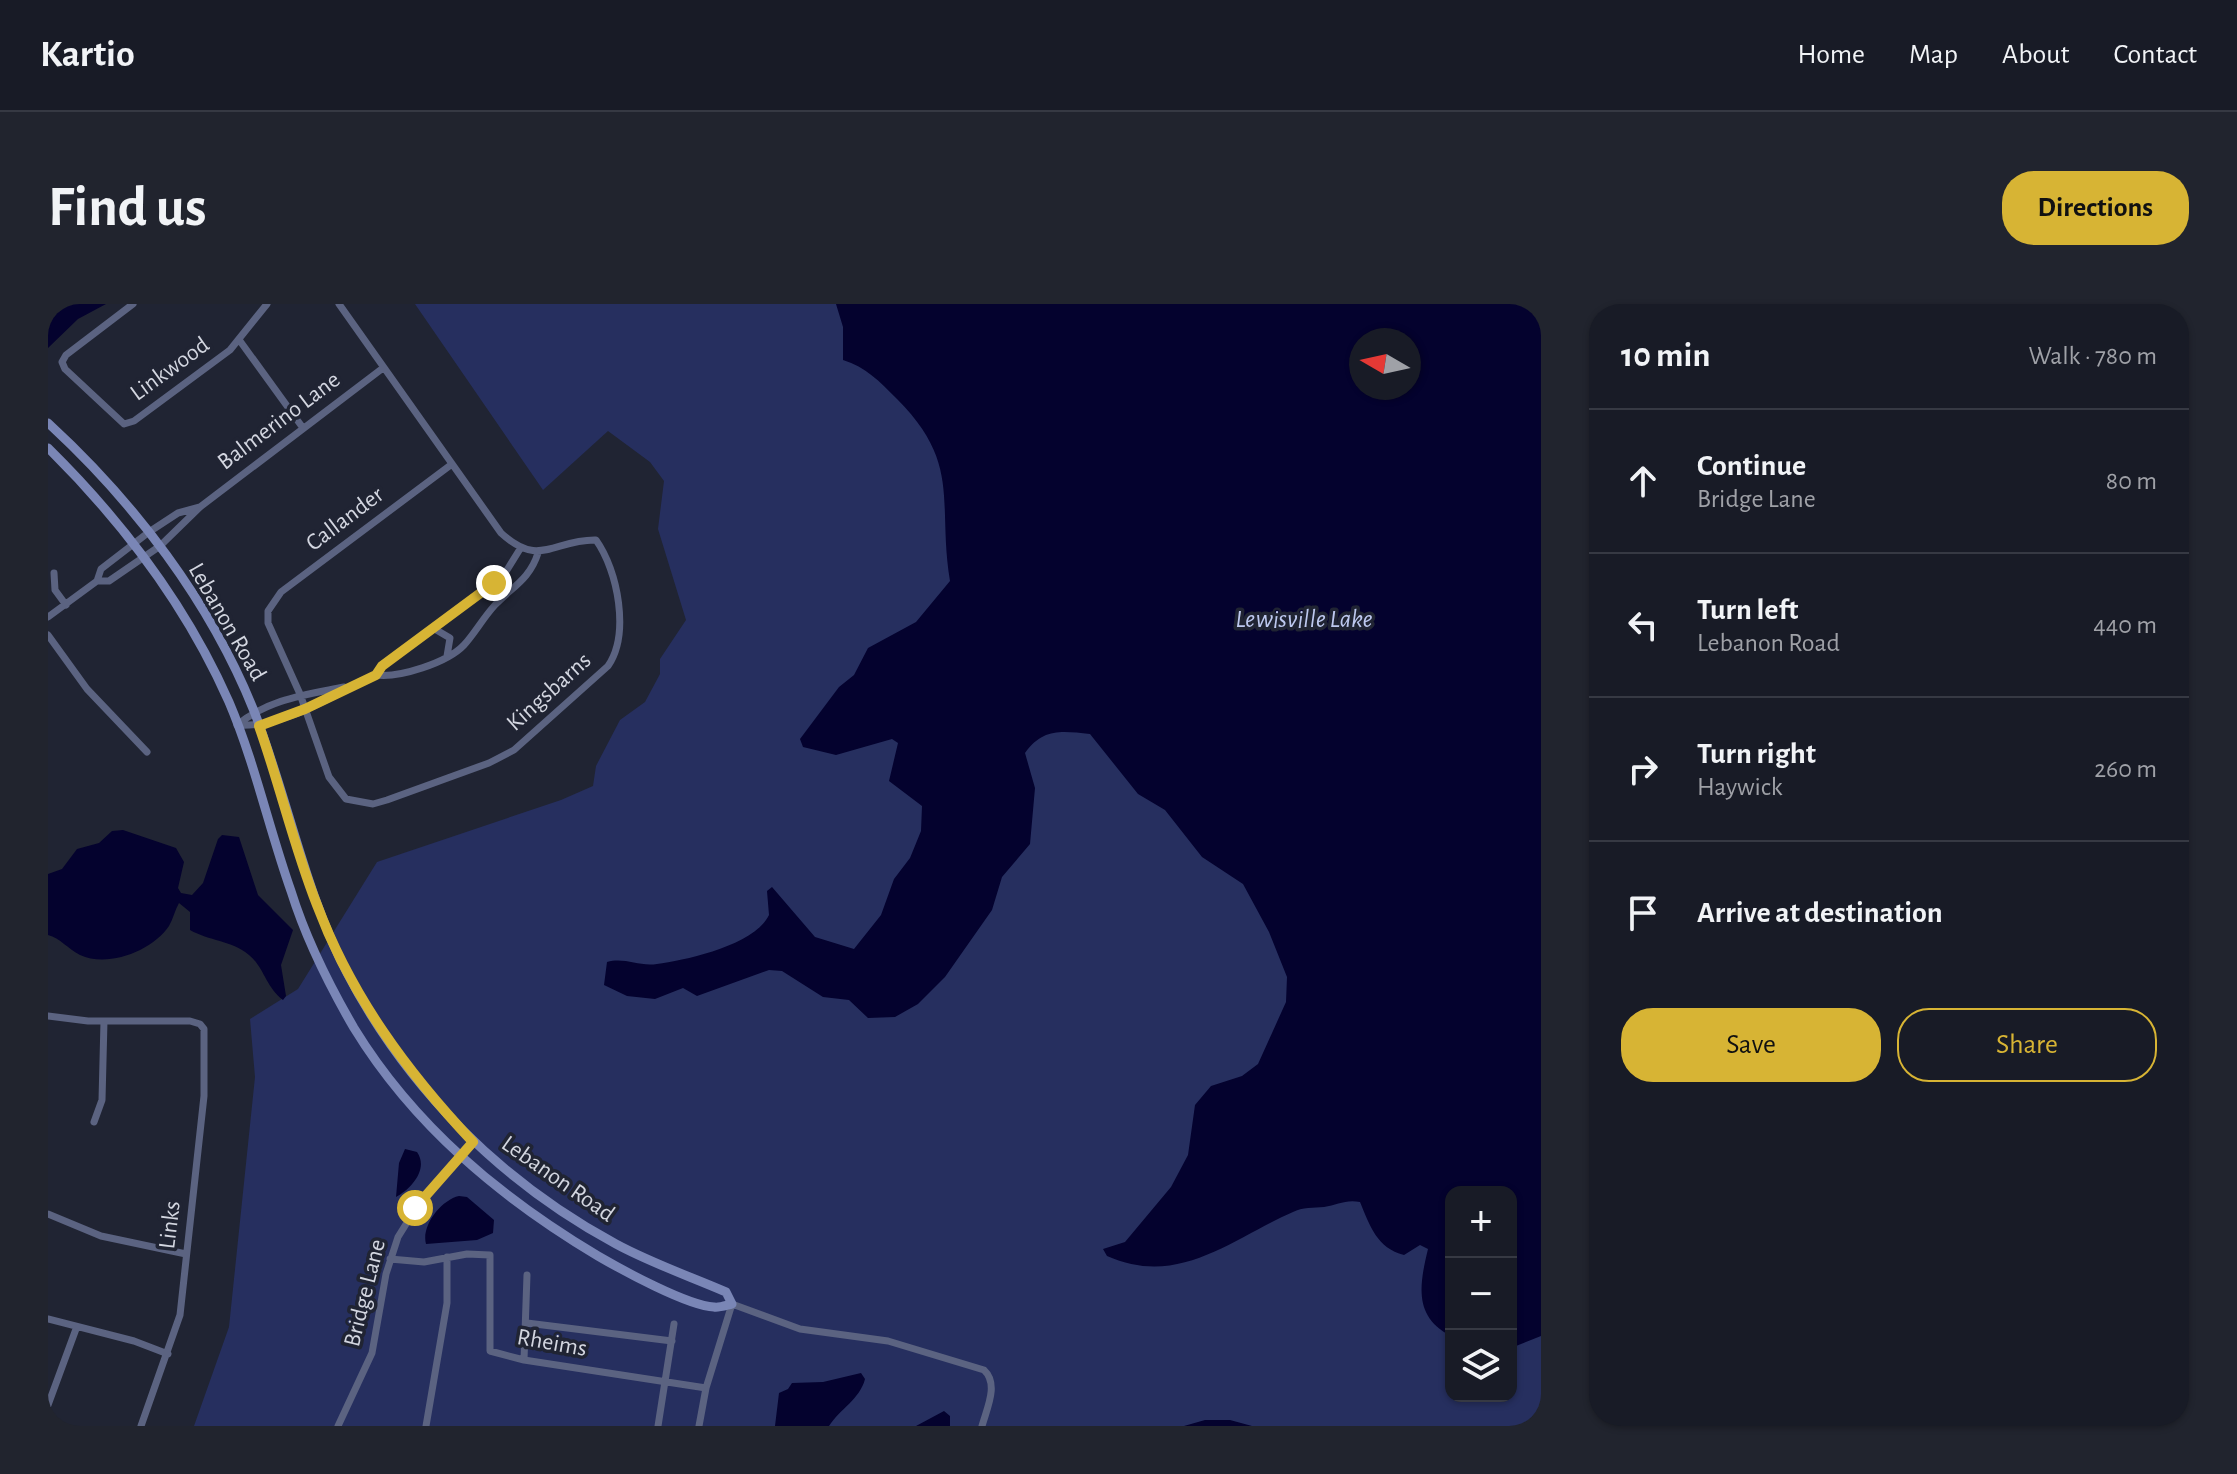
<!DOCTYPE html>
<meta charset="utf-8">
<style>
:root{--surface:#181b26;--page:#21242e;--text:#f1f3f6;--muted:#9fa1a7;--line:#363943;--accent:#d7b434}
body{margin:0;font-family:"Alegreya Sans",sans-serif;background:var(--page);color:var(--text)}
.controls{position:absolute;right:24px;bottom:24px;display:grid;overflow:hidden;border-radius:16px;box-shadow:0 2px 6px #0004}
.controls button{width:72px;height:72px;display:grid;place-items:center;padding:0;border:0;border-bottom:2px solid var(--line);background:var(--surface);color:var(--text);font:40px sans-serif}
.compass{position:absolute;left:1301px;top:24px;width:72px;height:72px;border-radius:50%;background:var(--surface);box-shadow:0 2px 6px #0004;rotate:279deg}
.stop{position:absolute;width:24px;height:24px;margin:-18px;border:6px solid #d7b434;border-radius:50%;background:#fff}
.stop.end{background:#d7b434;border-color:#fff;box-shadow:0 2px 8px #0008}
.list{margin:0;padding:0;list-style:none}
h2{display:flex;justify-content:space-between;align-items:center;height:104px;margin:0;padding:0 32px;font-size:34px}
h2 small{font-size:26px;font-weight:400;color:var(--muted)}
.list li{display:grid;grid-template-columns:52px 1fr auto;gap:24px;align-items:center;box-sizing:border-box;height:144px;padding:0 32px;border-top:2px solid var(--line)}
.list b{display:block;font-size:30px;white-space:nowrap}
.list p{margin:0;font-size:26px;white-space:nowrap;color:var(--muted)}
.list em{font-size:26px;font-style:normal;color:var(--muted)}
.actions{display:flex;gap:16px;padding:24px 32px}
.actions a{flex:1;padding:18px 0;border:2px solid var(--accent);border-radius:32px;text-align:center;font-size:28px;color:var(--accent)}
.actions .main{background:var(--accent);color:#111}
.icon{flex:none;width:44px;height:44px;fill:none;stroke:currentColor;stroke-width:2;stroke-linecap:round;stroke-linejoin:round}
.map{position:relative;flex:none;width:1493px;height:1122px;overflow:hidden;border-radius:32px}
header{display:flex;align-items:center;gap:48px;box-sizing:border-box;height:112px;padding:0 40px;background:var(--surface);border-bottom:2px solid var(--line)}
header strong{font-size:38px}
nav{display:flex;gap:44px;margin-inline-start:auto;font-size:28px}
.intro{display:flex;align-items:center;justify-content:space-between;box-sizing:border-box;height:192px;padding:0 48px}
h1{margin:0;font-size:56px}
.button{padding:20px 36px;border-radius:32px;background:var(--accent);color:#111;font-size:28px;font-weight:700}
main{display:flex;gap:48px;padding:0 48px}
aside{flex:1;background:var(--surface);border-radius:32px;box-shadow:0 2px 6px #0004}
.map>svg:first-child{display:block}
.green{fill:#262f5f;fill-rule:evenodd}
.water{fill:#04022e;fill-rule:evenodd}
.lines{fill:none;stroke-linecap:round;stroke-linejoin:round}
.street{stroke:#5b6381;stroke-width:7}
.secondary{stroke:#7a86b6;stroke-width:9}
.route{stroke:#d7b434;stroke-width:10}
.labels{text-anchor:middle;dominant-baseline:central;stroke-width:7;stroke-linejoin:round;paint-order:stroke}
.street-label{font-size:24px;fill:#d3d6e0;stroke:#202433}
.water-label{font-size:26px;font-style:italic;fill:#bdc8ef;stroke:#202433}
</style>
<header>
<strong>Kartio</strong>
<nav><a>Home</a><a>Map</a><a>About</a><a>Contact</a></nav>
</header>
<div class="intro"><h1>Find us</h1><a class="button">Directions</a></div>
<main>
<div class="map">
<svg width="1493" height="1122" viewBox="0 0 1493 1122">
<rect width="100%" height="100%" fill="#202433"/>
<!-- green -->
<path class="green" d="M367,0H1022L1493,700V1122H146L181,1023L207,773L202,715L250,685L329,558L513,496L545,482L548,462L572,416L597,398L612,370V355L638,316L610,225L616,177L602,158L560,127L495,186ZM1403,888H1463V1092H1403Z"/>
<!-- water -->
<path class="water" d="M0,0H58L30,15L0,44Z
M788,0H1493V1032L1463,1044V888H1403V1032C1366,1013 1371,982 1380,945L1372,941L1356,951C1329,944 1322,922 1312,898C1298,895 1289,901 1276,903C1266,904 1254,903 1245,908C1183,935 1131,984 1059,952L1055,945L1077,938L1123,883L1140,851L1147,801L1163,782L1194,772L1210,760L1238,698L1239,673L1221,628L1195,580L1154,553L1117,506L1090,490L1042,430C1013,427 995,424 977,449L987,484L982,540L954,573L944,606L897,673L870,700L847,713L820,714L801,696L775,693L734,667L721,666L649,692L635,684L607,695L579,692L556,681L559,658C577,653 591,663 609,660C638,656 707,641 721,611L719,587L724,583L767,633L806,645L833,611L846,575L862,554L873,527L874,502L841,477L850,439L844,435L788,451L755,443L752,435L791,383L806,371L820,344L868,318L902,277C889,198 914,160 849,95C831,77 818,63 795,56V23ZM1313,36H1361V84H1313Z
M75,526L128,544L136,558L130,584L133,589L144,591L155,579L170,535L174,531L191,533L210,591L245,626L233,661L238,692L235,696C217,682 216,663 201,651C183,636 161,637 142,626V608L131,599C127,606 125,615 121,622C104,647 60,664 32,651C20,645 12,634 0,631V570L14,565L29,545L51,539L64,527Z
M357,845L369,848C381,865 363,885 348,893L351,859Z
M411,892L419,893L446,916L445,929L429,936L378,940C373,922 393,896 411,892Z
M813,1069L817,1075C812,1095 792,1105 781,1122H727L731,1089L740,1085L744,1079L775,1078Z
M896,1107L902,1112V1122H868Z
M1157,1116H1182L1204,1122H1136Z"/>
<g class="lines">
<!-- street -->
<path class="street" d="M85,0L18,51L14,58L17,65L76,120L86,117L182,46L219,0
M291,0L453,229C492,265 506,235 548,236C570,267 582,330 560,362L466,446L441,459L339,496L325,500L298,495L281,473L252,390L220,319V307L233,288L404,160
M192,37L255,124
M6,269L7,286L18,301
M49,277H61L112,242L152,203L335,64
M0,313L49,277L53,265L101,228L130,209L152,203
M385,324L402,334L399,352
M0,331L39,385L99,448
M328,371L334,362L446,279L459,266L472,245
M189,421C238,424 284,391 328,371C351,374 399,359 416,341C427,329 435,314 447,301C464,283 482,275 490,249
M189,421C221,395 257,391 296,383
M0,712L40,717H142L152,720L156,725V792L132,1011L93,1122
M46,818L54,796L56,717
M0,910L53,932L138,950
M342,955L376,958L419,950L442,951V1047L476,1056L658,1084
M0,1015L86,1037L120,1050
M479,1019L624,1037
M476,1056L479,971
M0,1101L28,1025
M290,1122L324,1049L338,970L350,933L373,896L425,838
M378,1122L399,999V953
M610,1122L626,1020
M651,1122L658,1084L684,1000L752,1025L840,1037L936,1066C951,1080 939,1104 934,1122"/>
<!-- secondary -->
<path class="secondary" d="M0,119C86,198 162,297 206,407C240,494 256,586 299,669C359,784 453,878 568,940C603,959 641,972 678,988L684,1000C679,1001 671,1004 666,1003C640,1002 574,966 550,952C453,894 366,822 306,724C281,681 258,635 243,587C221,525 207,459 181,398C139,303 74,217 0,144"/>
</g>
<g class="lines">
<!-- route -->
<path class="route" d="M367,904L425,838C359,768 303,692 269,601C246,543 232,481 211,422L257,405L328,371L334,362L446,279"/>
</g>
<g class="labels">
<!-- street labels -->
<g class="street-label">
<text transform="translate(122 65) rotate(-36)">Linkwood</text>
<text transform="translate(231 117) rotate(-37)">Balmerino Lane</text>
<text transform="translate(297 215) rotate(-37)">Callander</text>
<text transform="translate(179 318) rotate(60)">Lebanon Road</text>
<text transform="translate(501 388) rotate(-42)">Kingsbarns</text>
<text transform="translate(510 875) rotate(35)">Lebanon Road</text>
<text transform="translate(122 921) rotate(-83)">Links</text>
<text transform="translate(317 989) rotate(-76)">Bridge Lane</text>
<text transform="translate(504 1039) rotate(10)">Rheims</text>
</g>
<!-- water labels -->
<g class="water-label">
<text x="1256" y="315">Lewisville Lake</text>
</g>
</g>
</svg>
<div class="controls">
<button>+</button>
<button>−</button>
<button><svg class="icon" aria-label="layers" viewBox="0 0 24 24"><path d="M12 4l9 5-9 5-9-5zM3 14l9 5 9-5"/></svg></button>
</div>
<svg class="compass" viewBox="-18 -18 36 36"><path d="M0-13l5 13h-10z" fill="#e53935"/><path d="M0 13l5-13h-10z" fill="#9fa1a7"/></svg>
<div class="stop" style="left:367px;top:904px"></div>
<div class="stop end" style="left:446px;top:279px"></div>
</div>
<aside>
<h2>10 min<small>Walk · 780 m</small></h2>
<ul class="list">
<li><svg class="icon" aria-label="ahead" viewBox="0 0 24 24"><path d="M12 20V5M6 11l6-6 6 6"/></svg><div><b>Continue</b><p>Bridge Lane</p></div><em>80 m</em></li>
<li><svg class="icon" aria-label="left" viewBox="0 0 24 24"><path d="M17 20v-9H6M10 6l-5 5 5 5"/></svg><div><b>Turn left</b><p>Lebanon Road</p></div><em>440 m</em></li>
<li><svg class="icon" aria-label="right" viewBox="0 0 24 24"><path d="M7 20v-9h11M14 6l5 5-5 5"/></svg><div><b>Turn right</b><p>Haywick</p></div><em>260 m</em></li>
<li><svg class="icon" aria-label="arrive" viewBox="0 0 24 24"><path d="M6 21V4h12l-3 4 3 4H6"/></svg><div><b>Arrive at destination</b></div></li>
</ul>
<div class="actions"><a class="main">Save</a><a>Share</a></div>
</aside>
</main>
